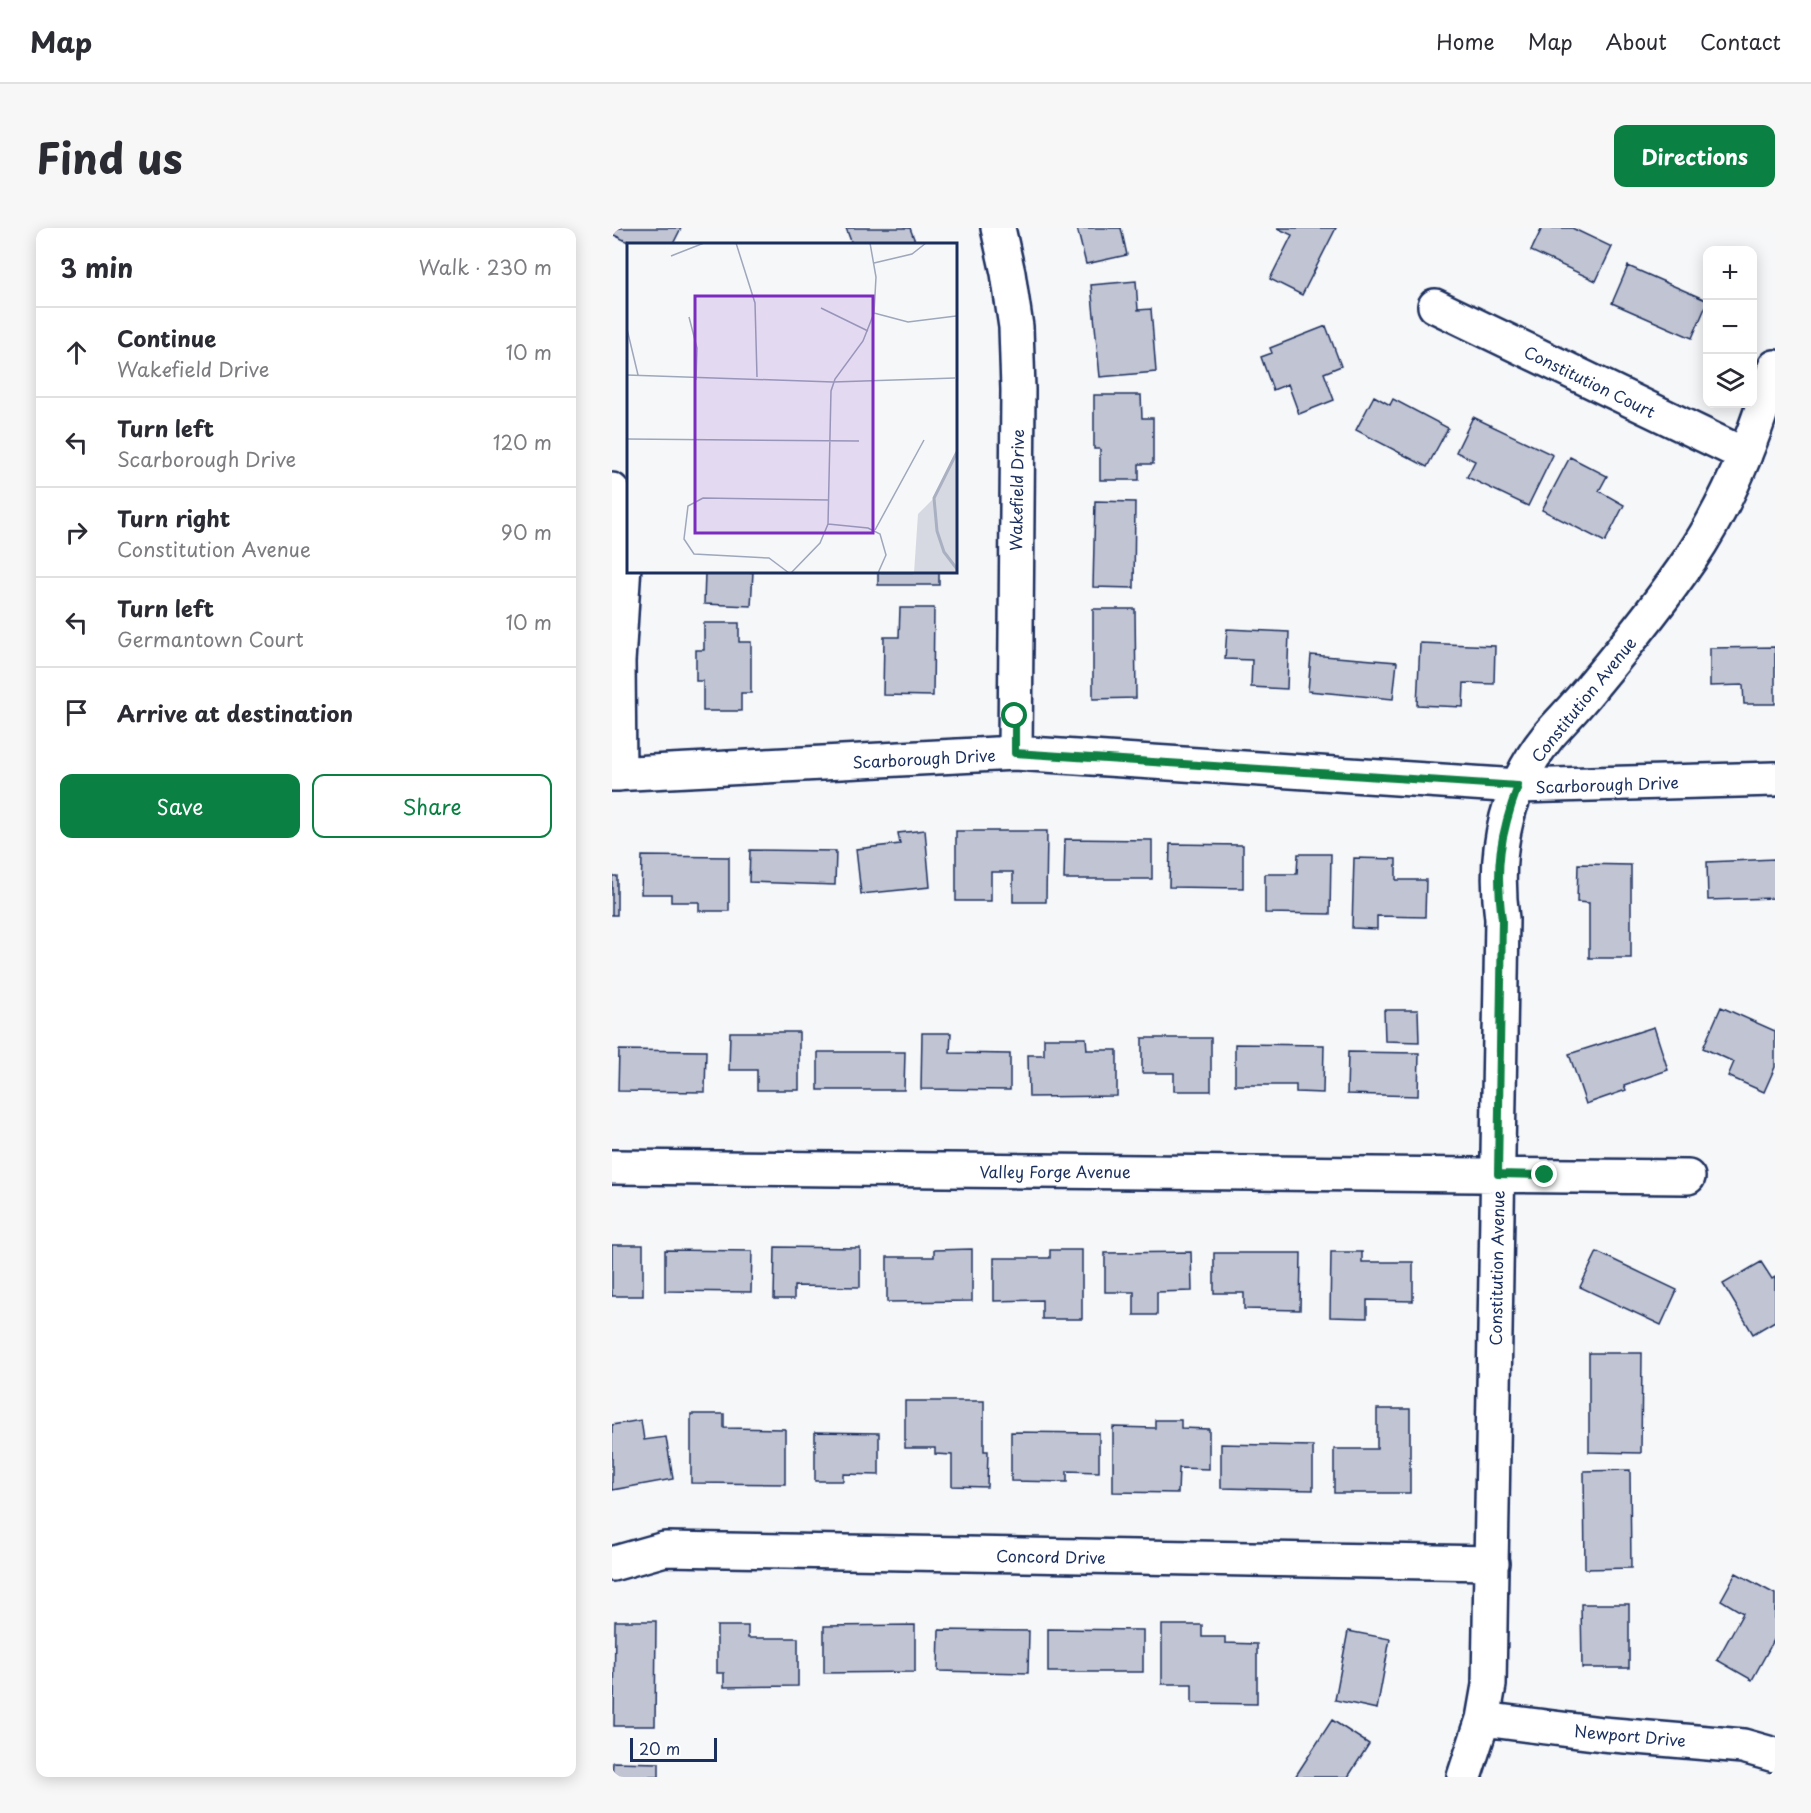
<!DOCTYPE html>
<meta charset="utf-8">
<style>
:root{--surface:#fff;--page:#f7f7f7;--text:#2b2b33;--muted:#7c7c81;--line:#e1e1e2;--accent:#0b8043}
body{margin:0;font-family:"Playpen Sans",sans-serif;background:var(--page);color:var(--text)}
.controls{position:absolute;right:18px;top:18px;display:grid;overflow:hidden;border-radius:12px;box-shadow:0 3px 15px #0003}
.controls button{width:54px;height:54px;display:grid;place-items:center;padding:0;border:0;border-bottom:2px solid var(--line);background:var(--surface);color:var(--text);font:30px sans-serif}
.scale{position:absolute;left:18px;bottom:15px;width:87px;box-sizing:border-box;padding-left:6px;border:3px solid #1b2f5e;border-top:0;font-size:16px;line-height:21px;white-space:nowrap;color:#1b2f5e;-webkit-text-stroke:4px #fff;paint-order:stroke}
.stop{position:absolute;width:18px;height:18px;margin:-14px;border:4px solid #0b8043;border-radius:50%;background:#fff}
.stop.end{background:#0b8043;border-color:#fff;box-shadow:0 2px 6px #0008}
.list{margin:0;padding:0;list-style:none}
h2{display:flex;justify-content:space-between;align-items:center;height:78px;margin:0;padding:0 24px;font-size:26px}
h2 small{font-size:20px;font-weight:400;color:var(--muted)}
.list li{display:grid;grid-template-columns:39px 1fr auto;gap:18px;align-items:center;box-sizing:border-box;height:90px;padding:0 24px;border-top:2px solid var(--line)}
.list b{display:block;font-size:22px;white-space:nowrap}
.list p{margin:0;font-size:20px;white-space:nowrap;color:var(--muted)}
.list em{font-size:20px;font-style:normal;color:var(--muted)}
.actions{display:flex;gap:12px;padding:18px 24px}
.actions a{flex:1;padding:14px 0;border:2px solid var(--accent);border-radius:12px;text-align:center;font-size:21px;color:var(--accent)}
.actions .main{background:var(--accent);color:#fff}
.icon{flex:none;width:33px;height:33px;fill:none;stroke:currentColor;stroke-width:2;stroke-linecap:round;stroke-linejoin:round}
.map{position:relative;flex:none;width:1163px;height:1549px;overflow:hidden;border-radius:12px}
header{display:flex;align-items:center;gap:36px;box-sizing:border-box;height:84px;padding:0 30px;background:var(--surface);border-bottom:2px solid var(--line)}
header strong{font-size:28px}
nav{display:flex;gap:33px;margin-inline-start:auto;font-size:21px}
.intro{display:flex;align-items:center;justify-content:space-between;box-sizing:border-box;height:144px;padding:0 36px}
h1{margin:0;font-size:42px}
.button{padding:15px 27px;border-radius:12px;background:var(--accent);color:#fff;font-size:21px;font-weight:700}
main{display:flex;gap:36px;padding:0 36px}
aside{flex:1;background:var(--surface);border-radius:12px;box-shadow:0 3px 15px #0003}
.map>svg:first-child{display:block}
.building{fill:#c0c4d3;stroke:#1b2f5e;stroke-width:1.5}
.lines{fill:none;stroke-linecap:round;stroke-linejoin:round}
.minor-casing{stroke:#1b2f5e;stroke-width:38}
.minor{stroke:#fff;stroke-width:33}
.route{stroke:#0b8043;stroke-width:8}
.labels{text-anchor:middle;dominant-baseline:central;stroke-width:5;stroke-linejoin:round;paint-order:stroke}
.street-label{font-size:16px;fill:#1b2f5e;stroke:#fff}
.inset-river{fill:none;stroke:#a9b0c1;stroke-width:3}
.inset-road{fill:none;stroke:#9ea7bb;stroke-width:1.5}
.view{fill:#7b2cbf;fill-opacity:0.15;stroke:#7b2cbf;stroke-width:3}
.inset-edge{fill:none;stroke:#1b2f5e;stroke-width:3}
</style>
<header>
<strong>Map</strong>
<nav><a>Home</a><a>Map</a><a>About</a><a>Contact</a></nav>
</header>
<div class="intro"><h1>Find us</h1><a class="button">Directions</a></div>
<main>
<aside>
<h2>3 min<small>Walk · 230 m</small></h2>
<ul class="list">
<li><svg class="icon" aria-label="ahead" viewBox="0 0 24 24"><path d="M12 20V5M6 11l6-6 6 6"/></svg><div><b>Continue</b><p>Wakefield Drive</p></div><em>10 m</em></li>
<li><svg class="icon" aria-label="left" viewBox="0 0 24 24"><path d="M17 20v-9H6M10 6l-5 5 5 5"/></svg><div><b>Turn left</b><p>Scarborough Drive</p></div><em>120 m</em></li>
<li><svg class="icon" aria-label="right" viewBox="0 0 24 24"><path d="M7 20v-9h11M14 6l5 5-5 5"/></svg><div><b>Turn right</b><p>Constitution Avenue</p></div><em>90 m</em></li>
<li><svg class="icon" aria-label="left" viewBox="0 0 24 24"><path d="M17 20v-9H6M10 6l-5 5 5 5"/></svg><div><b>Turn left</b><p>Germantown Court</p></div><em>10 m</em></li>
<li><svg class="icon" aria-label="arrive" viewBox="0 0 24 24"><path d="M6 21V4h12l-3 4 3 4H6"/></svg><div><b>Arrive at destination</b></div></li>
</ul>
<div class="actions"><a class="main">Save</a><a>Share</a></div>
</aside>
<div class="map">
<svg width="1163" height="1549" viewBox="0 0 1163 1549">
<rect width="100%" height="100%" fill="#f6f7f9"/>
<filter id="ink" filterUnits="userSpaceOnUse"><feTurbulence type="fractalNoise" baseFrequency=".0167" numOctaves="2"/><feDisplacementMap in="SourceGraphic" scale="12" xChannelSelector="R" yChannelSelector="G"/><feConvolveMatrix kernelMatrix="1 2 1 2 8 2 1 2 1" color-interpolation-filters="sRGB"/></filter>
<g filter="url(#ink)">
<!-- building -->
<path class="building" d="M0,0H69L61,16H20L0,6Z
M234,0H298L304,16H240Z
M465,0H509L515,27L474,36Z
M665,0H724L690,67L658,51L680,7Z
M930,0H960L1000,19L984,53L919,23Z
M1016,38L1096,73L1080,110L1000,75Z
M524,53L526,82L539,81L544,144L488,149L479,57Z
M714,98L729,138L712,145L722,172L687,186L676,156L661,162L649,129L660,125L658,120Z
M482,167H529L530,190H541V236H527V252H488V221H482Z
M762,168L778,177L781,171L836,200L815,239L744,202Z
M861,189L941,227L916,278L855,249L863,233L844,224Z
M958,229L995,248L987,263L1012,277L993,314L930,282Z
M483,273L523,274L522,360L481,359Z
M93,344H141L139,378L92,376Z
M266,344H327V357H266Z
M288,380H322L321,468L271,467L272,409H287Z
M481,381H523L524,470L481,471Z
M92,395H127V414H139V465H129V483H91V453H84V422H92Z
M615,401L677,404L675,461L639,459L640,432L613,431Z
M808,415L883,418L882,456L852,455L851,479L805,477Z
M1163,419V476H1132L1131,457L1098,458V420Z
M699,427L785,434L781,471L696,463Z
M313,602L318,659L249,666L244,621L288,616L286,605Z
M344,603H435L434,674H401V644H379V673H344Z
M453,611L540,612V651H452Z
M558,616L631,617V660L557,659Z
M138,622L224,623L223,657L137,654Z
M686,626H719L718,686L653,685V646H685Z
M30,628L117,629V683H87V674H59V666H29Z
M742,630L784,631V652H814L813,689L765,688V701L740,700Z
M1163,631V670L1096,672L1095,634Z
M966,636L1019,637V730H977V675L965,674Z
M0,648H5V687H0Z
M1109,779L1163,803V839L1152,864L1116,848L1122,834L1091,820Z
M772,782H806L807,814L773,813Z
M1042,799L1056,842L1012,857L1014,862L974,876L957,826Z
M118,804H187V862H145V842H117Z
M310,805H339L338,825L398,826V862L309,861Z
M432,810H474L475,822H505V868L417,869L416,827H432Z
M530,810H599V863H562V845H530Z
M623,816L712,817L711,865L684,864V857H623Z
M7,822L94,823L93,864L6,863Z
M206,824H293L292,862H206Z
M736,824L807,825L806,868L735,866Z
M0,1017H31V1068H0Z
M163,1019L248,1020V1059L182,1058V1071H162Z
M360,1021V1073L275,1074V1029H322V1022Z
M53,1022L140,1023L139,1064L53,1063Z
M438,1022H470V1091H430V1072L382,1073V1030H438Z
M579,1024L580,1063L545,1064V1087H522V1064H493V1025Z
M719,1024H750V1034H801V1073L755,1072V1090L718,1089Z
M985,1024L1065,1062L1049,1097L968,1059Z
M602,1025H689L688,1082L632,1081V1065H602Z
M1149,1034L1160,1051L1163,1049V1093L1141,1106L1111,1056Z
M977,1125H1030L1029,1225L977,1224Z
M293,1173H372V1223H376L375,1259L340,1258V1227L323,1226V1220H293Z
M765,1181H798V1265H722V1221H765Z
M79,1186H112V1200L173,1201V1256L79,1255Z
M29,1192L32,1212L54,1209L61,1251L0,1262V1197Z
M543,1192H569V1200L597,1201V1241L567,1240L566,1265L501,1264V1199L543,1200Z
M203,1204L267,1205V1247L231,1246V1253H203Z
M399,1204L487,1205V1244L455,1243V1254L399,1253Z
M609,1216L701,1218V1262L609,1260Z
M1018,1242L1019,1340L973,1341L972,1243Z
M1124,1345L1163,1366V1410L1140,1452L1105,1432L1131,1385L1109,1372Z
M969,1376H1017V1440H970Z
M3,1393H44L43,1498H2Z
M303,1397V1444L212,1445V1398Z
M550,1397H590V1409H613V1415L645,1416V1476L580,1475V1456H550Z
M105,1398H136V1410H186V1458L112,1459V1445H105Z
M436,1401L531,1402V1444H436Z
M327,1402L417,1403L416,1445L326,1443Z
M736,1403L778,1411L765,1481L723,1472Z
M720,1492L757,1516L736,1549H683Z
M1,1534L47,1535V1549H0Z"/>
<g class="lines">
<!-- minor casing -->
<g class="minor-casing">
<path id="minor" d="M386,0L396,45L404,99L406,162L403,525
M823,78L1133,227
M0,262L12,337L6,434L7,546
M0,546L403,525L906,558L1163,551
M0,939L1076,949
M0,1336L53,1321L880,1335
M871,1491L990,1506L1131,1518L1163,1527
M852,1549L871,1491L877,1457L890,691C881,623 893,561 937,507C952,490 968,474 982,456C1016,415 1049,374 1079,330C1118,272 1144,205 1163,139"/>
</g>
<!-- minor -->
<use href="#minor" class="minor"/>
</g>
</g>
<g class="lines" filter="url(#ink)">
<!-- route -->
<path class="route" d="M403,488V525L906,558C888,607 883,639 890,691L886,946L933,947"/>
</g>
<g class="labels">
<!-- street labels -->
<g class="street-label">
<text transform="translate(978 153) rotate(26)">Constitution Court</text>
<text transform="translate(404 262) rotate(-89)">Wakefield Drive</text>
<text transform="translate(971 471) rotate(-51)">Constitution Avenue</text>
<text transform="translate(312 530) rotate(-3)">Scarborough Drive</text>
<text transform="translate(995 556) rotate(-2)">Scarborough Drive</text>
<text x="443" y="943">Valley Forge Avenue</text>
<text transform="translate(884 1040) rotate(-89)">Constitution Avenue</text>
<text transform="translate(439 1328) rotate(1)">Concord Drive</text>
<text transform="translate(1018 1507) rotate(5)">Newport Drive</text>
</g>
</g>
<!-- overview -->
<g transform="translate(15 15)">
<rect width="330" height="330" fill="#f6f7f9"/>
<path d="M330,209V330H287L291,271L307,255Z" fill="#d6d9e2"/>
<path class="inset-river" d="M330,209L307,255L310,288L317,309L330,326"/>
<path class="inset-road" d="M109,0L128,60L130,134M44,13L77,0M247,20L285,11L299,0M194,65L241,88M247,70L281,79L329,73M62,74L70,105L69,137M0,86L11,132M0,132L206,139L328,135M0,196L232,198M201,281L241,285L253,291L259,312L251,330M248,287L297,197M162,330L142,315L67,311L57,296L61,263L76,255L202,257M164,330L193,300L201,281L204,148L208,136L236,98L247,70L249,34L243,0"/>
<path class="view" d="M68,53H246V290H68Z"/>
<rect width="330" height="330" class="inset-edge"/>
</g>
</svg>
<div class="controls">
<button>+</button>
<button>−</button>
<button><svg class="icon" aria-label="layers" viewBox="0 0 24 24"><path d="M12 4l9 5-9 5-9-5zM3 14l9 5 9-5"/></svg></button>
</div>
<div class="scale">20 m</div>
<div class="stop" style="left:403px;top:488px"></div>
<div class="stop end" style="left:933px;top:947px"></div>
</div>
</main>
